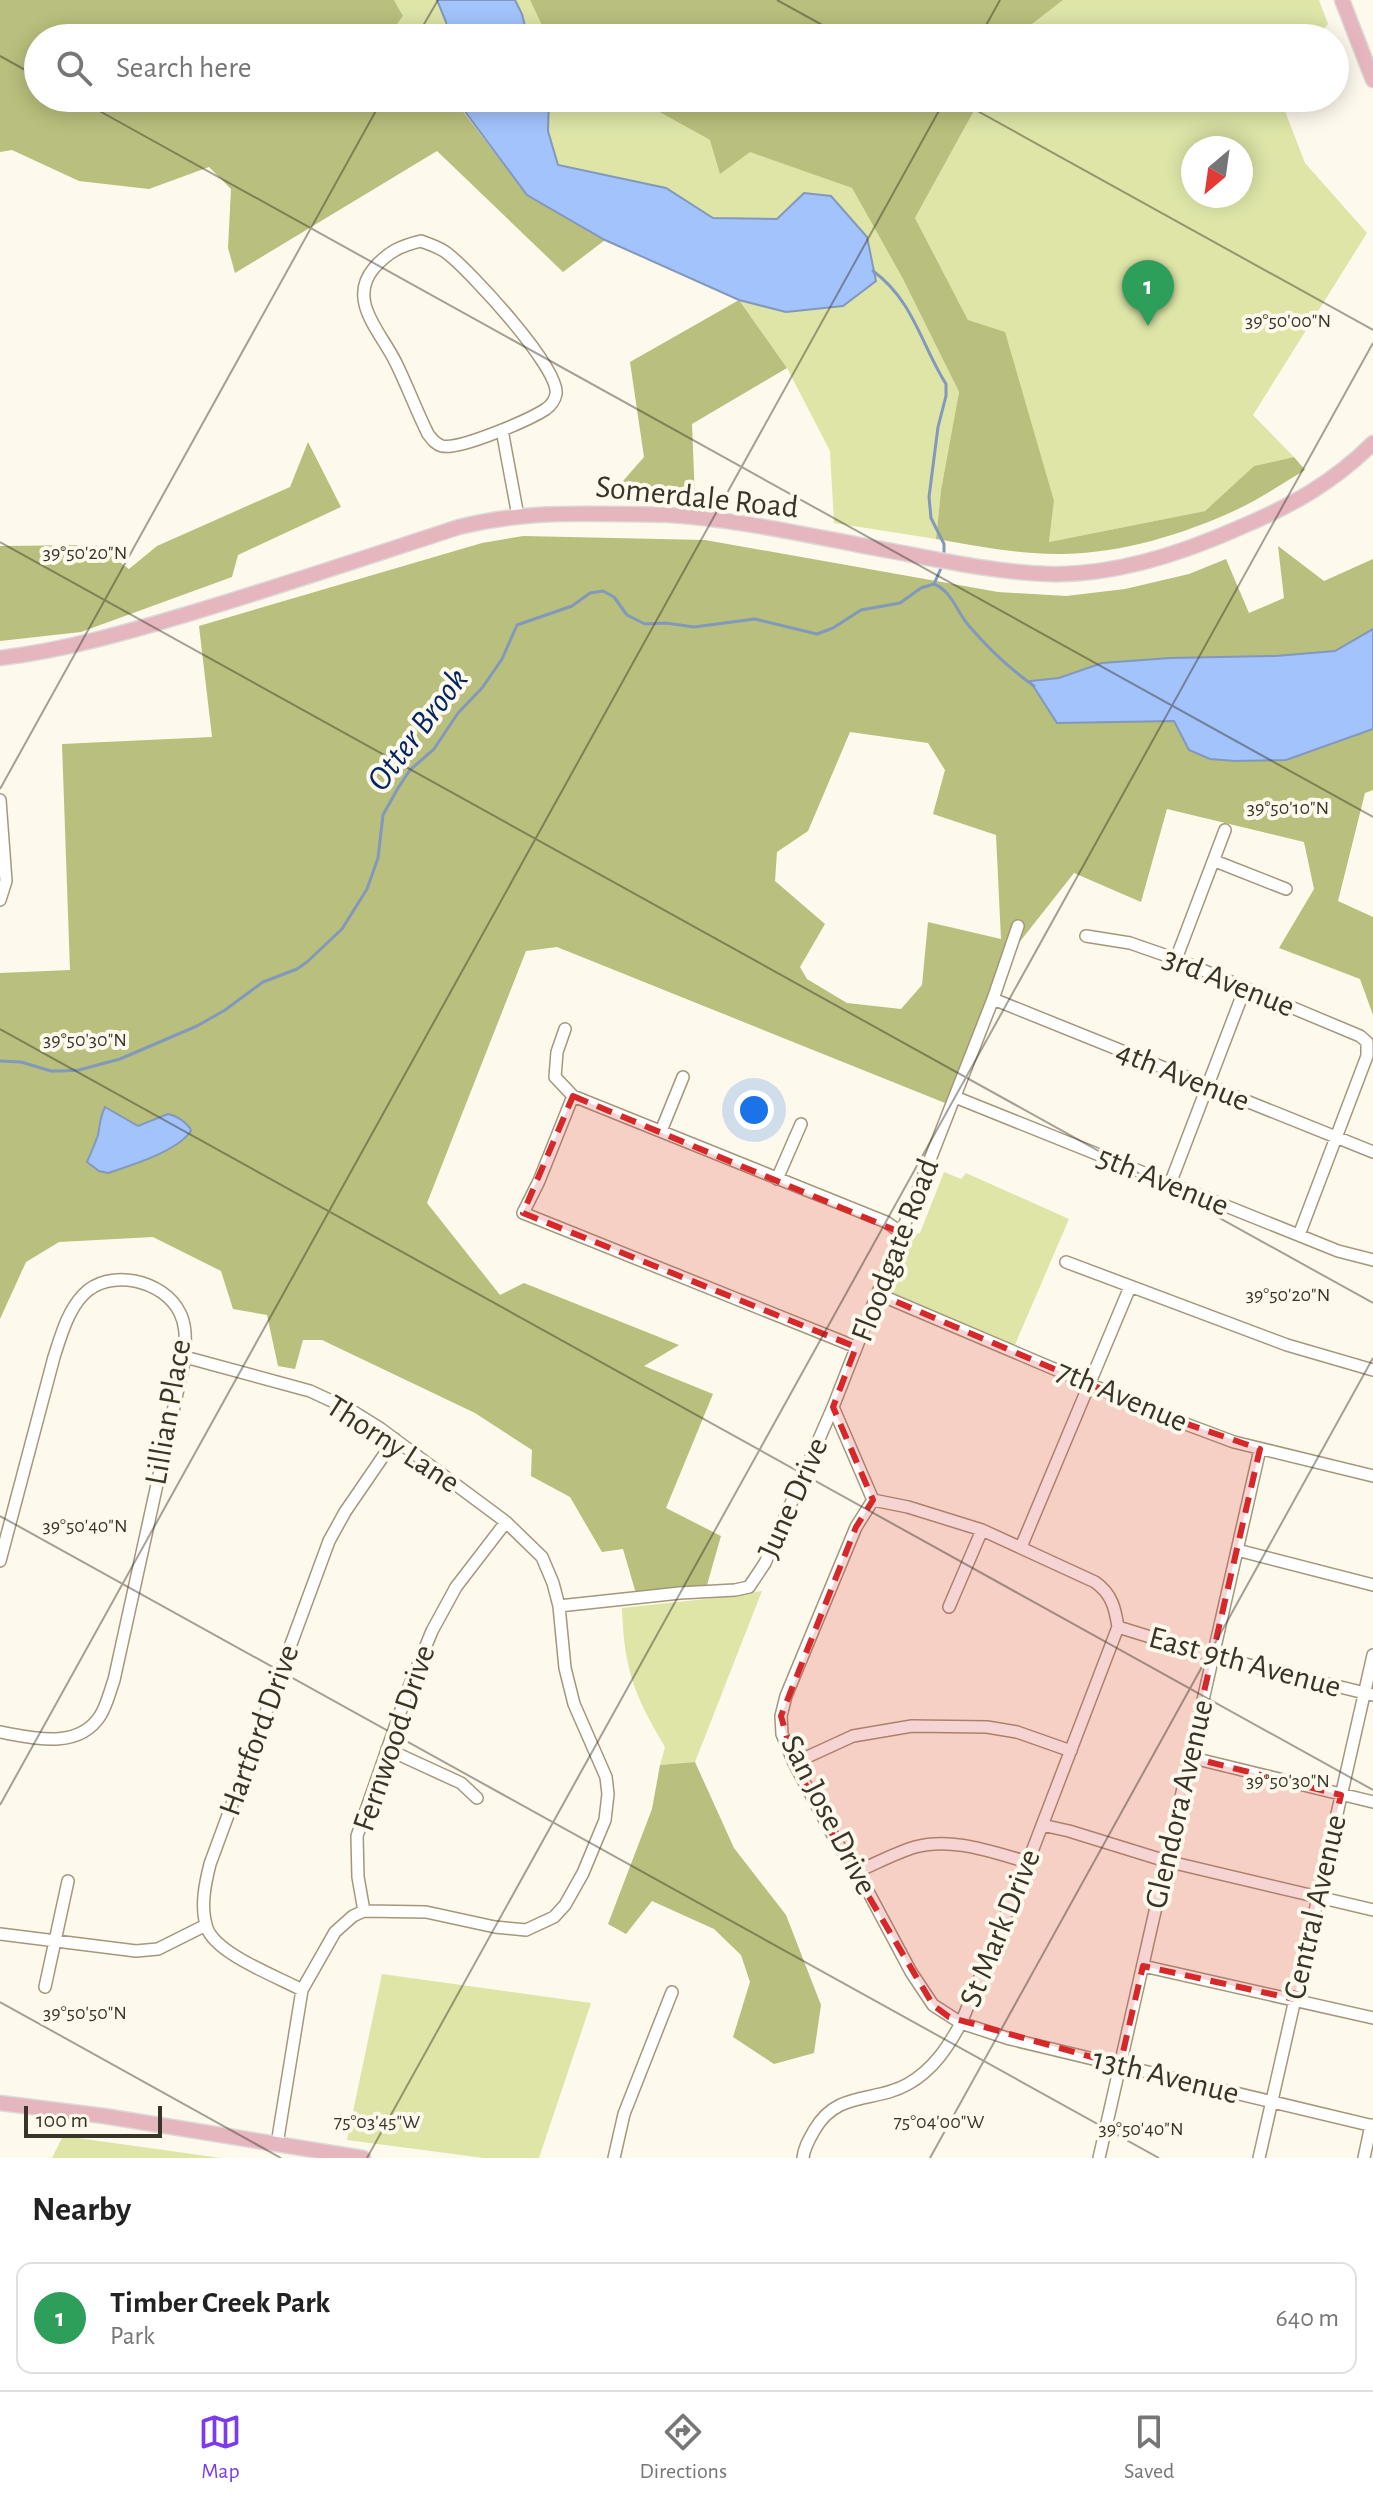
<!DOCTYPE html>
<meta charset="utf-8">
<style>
:root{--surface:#fff;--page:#f2f2f2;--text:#222;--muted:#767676;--line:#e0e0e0;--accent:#7c3aed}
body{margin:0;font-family:"Alegreya Sans",sans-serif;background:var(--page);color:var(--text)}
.compass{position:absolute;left:1181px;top:136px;width:72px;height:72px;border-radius:50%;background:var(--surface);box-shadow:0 4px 20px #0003;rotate:209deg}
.scale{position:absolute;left:24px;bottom:20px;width:138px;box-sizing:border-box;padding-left:8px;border:4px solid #393428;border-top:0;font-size:22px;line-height:28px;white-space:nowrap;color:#393428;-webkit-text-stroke:6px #fef9ed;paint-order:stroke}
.you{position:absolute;left:754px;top:1110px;width:28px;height:28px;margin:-20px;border:6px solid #fff;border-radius:50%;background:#1a73e8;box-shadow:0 0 0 12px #1a73e833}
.badge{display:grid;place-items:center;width:52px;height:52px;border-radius:50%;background:var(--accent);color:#fff;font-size:26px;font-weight:700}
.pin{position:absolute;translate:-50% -66px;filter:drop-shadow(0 2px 4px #0008)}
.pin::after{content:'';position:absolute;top:42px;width:28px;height:24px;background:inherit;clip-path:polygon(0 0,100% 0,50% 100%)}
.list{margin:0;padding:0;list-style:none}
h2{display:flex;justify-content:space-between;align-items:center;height:104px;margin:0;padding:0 32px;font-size:34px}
h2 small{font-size:26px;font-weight:400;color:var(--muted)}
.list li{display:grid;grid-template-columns:52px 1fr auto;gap:24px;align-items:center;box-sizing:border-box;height:112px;margin:0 16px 16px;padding:0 16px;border:2px solid var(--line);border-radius:16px}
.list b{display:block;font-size:30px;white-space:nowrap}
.list p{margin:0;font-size:26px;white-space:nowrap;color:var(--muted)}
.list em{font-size:26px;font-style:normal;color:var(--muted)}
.icon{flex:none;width:44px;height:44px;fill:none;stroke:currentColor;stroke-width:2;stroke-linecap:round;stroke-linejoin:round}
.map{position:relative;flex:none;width:1373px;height:2158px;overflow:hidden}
.search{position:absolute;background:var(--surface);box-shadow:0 4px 20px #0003;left:24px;right:24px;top:24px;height:88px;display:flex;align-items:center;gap:20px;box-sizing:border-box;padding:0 28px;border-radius:44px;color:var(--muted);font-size:30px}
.sheet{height:232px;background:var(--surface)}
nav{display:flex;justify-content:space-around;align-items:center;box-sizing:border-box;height:112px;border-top:2px solid var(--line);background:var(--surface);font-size:22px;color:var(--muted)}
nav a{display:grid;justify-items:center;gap:4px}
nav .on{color:var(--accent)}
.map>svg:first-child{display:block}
.green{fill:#dee5a7;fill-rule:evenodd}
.forest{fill:#b9bf7c;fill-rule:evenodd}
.water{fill:#a2c3fc;stroke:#8298bc;stroke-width:2}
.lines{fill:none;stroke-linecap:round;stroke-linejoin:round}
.stream{stroke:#8298bc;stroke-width:3}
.minor-casing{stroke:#a4977b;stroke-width:14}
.major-casing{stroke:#dbdad8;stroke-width:17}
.minor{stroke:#fff;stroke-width:11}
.major{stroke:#e5b6be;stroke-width:14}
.marked{fill:#d62828;fill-opacity:0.2;stroke:#d62828;stroke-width:6;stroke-dasharray:16 10;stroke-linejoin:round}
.ticks{fill:none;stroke:#393428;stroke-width:2;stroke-opacity:0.45}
.labels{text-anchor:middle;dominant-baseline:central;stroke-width:8;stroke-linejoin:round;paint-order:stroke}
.street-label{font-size:32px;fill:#393428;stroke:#fef9ed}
.water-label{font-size:34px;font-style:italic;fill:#032565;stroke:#fef9ed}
.ticks-label{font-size:20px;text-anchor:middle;fill:#393428;stroke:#fef9ed;stroke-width:8;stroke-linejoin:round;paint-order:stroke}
</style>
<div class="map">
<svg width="1373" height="2158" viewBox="0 0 1373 2158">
<rect width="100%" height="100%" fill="#fef9ed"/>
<!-- green -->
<path class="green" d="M394,0H437L446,22L448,38H387L403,16Z
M515,0H530L548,38H528L522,14Z
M1063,0H1319L1328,24L1316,38H1014Z
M549,98H634L710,140L750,151L852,188L903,279L959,392L941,490L936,539L834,523L830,451L787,368L739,300L786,312L842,306L876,282L867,237L832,196L804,193L777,219L713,218L666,188L557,165L548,131Z
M981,98H1280L1305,163L1367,233L1253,415L1294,457L1254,466L1205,511L1049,542L1054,501L968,320L915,218ZM1193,148H1241V196H1193Z
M944,1172L961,1179L966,1173L1069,1219L1014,1347L888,1294L909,1236L920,1233Z
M762,1591L695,1762L660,1765L665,1747C634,1695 624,1669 622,1608L733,1596Z
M382,1974L591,2003L539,2158H484L347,2140Z
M63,2136L221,2158H52Z"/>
<!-- forest -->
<path class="forest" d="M0,0H394L403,16L387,38H38V98H423L455,101L527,195L605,240L563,272L437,151L235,273L228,248L231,189L209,167L149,189L79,181L12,150L0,152Z
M530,0H1063L1014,38H548Z
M634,98H981L915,218L968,320L1005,332L1054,501L1049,542L1205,511L1254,466L1294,457L1305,470C1283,483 1260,499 1236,510C1184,534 1122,553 1064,554C1021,555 978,546 936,539L941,490L959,392L903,279L852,188L750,152L720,174L710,140Z
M739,300L787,368L692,424L695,500L632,497L623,481L644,457L630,362Z
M308,442L341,507L238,555L232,577L81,632L0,641V546L96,545L129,569L157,546L290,487Z
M523,536L705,540L998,592L1066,596L1125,589L1189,574L1226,559L1249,613L1284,598L1278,546L1324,581L1373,559V629L1335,651L1276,656L1212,657L1102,663L1059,678L1031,682L1057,723L1174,721L1189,750L1210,759L1235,761L1286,760L1373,729V790L1365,793L1338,901L1373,917V1015L1360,979L1279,948L1314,889L1304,842L1167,809L1141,902L1074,873L1014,949L955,1107L557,947L526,951L427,1203L500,1295L524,1283L679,1345L644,1366L713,1394L666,1508L721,1536L705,1592L637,1597L623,1549L602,1552L570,1497L531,1476L532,1450L475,1413L322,1340H303L295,1369L278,1366L267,1315L233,1309L221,1271L153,1237L59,1242L26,1262L0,1319V973L70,970L62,744L212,737L199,626L482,543ZM850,732L928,743L945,770L933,814L996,835L1001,939L928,922L922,985L901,1009L847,1003L807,979L800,967L825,924L775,881L777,852L808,831Z
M695,1762L734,1848L786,1915L821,2005L814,2053L774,2064L733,2037L750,1982L741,1955L714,1929L652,1901L626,1934L608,1924L652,1809L660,1765Z"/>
<!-- water -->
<path class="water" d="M437,0H515L522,14L528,38H448L446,22Z
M455,98H549L548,131L558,165L666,188L713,218L777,219L804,193L831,196L867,237L876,281L843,306L786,312L739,300L605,240L527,195Z
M1373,629V729L1286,760L1235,761L1210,759L1189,750L1174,721L1057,723L1030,681L1059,678L1102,663L1170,658L1276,656L1335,651Z
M105,1107L138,1126L168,1114C178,1116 184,1121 190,1128L191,1131C176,1152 132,1165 108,1173L99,1171L87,1162C91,1153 95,1144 98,1135C100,1124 100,1117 105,1107Z"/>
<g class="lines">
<!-- stream -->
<path class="stream" d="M873,271C913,300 921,344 946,384V396L938,427L929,497L931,518L944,544V555
M934,584L942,566
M934,584C952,591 957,613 970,627C989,649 1010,669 1034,686
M0,1061L21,1062L51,1071H62L79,1070L120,1059L197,1026L225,1010L263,982L297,969L307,962L342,929L367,889L378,858L383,815L398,788L410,770L434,749L458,713L482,688L502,659L517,625L572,606L590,593L603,591L614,597L627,615L645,624L666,623L694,627L755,619L817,634L833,628L861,610L900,603L921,588L934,584"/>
<!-- minor casing -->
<g class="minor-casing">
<path id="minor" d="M421,241C431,245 440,247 448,254C471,272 560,368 556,394C555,400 550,406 546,409C529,420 460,450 442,446C435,444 432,439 428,434C416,410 407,385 395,361C380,331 347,300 374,268C388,252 400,246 421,241Z
M502,430L518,516
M0,800L6,881L0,900
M1215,861L1286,889
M1086,936L1130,943L1176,959L1360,1036L1367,1042V1056L1299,1235
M1176,959L1225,830
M993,999L1373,1152
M565,1029L557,1052L555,1077L573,1096L886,1222L902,1233
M573,1096L539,1181L523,1213L856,1347
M955,1097L1338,1251L1373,1260
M661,1131L683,1077
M777,1179L801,1124
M1170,1184L1245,988
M1066,1262L1287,1345L1373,1370
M878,1294L1167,1417L1234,1442L1373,1476
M185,1357L310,1391L349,1409L381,1429L506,1522L542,1557L553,1583L559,1606L565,1668L574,1704L606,1777L608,1794L605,1820L583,1873L565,1905L554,1917L526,1930L495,1927L426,1912L364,1911L353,1916L335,1932L302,1990L277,2144
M873,1500L856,1527L786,1696L781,1716L782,1734L794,1763L837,1843L863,1882L911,1972L933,2005L961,2023L1010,2039L1373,2126
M873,1500L833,1407L993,999L1018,926
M873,1500L908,1507L982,1530L1095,1582C1112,1594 1115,1608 1118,1627
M1021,1547L1130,1287
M1237,1550L1373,1585
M0,1561L54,1357C61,1336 67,1312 83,1295C109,1267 164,1280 180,1313C187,1327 185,1342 185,1357L114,1680C110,1691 107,1705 100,1716C78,1750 33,1738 0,1732
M559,1606L680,1593L735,1590L749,1587L765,1563L833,1407
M949,1607L982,1530
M1118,1627L1212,1656L1373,1695
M387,1749L461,1783L477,1798
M1189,1757L1373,1802
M794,1763L853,1736L912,1726L987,1727L1017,1732L1071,1751
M1042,1825L1069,1831L1166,1861L1373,1910
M856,1872C875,1864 895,1853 915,1847C953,1837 991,1852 1028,1862
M364,1911L358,1877L357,1836L409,1687L432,1631L456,1587L506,1522
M0,1934L136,1951L158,1949L206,1925
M1143,1966L1373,2018
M45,1987L68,1881
M302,1990C278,1977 216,1954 207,1928C200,1907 205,1884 210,1864L329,1541L345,1512L395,1439
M614,2158L624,2114L672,1992
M803,2158C804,2147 810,2138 815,2129C838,2090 875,2103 908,2084C933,2070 948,2047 961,2023L1028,1862L1118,1627
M1099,2158L1260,1449
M1259,2158L1373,1655
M1364,2158L1371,2125"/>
</g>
<!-- major casing -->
<g class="major-casing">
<path id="major" d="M1342,0L1373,80
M0,658C65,650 128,632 191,613C281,586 370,556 459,527C511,514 557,513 610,514C630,514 650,514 670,515C745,520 819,538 892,551C944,561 995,572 1048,574C1112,576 1183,553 1241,527C1291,506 1334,482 1373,443
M0,2103L104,2116L363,2158"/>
</g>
<!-- minor -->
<use href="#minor" class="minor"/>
<!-- major -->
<use href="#major" class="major"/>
</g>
<!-- marked area -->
<path class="marked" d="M573,1096L902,1233L878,1294L1167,1417L1260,1449L1189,1757L1341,1795L1294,1999L1143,1966L1120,2065L949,2017L933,2005L837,1843L794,1763L781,1716L856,1527L873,1500L833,1407L856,1347L523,1213Z"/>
<!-- ticks -->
<path class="ticks" d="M777,0L846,38M416,38L438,0M979,38L1000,0M0,56L38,77M76,98L1373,817M954,98L1373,330M0,542L1373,1303M0,789L383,98M0,1029L1373,1790M0,1516L1159,2158M0,1805L946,98M0,2002L281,2158M367,2158L1373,343M930,2158L1373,1358"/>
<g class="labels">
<!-- street labels -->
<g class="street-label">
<text transform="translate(697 497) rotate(6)">Somerdale Road</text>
<text transform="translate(1229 982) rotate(22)">3rd Avenue</text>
<text transform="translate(1183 1076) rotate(22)">4th Avenue</text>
<text transform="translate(1163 1181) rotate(22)">5th Avenue</text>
<text transform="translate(895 1250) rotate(-69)">Floodgate Road</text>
<text transform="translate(1122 1396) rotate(23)">7th Avenue</text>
<text transform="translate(168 1412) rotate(-80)">Lillian Place</text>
<text transform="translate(393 1444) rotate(33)">Thorny Lane</text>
<text transform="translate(793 1498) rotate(-66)">June Drive</text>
<text transform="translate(1245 1662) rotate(15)">East 9th Avenue</text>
<text transform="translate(259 1730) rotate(-70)">Hartford Drive</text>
<text transform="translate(394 1738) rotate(-71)">Fernwood Drive</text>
<text transform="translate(1179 1804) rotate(-77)">Glendora Avenue</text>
<text transform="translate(829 1815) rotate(63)">San Jose Drive</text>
<text transform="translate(1315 1907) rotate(-77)">Central Avenue</text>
<text transform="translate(1000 1928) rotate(-68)">St Mark Drive</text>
<text transform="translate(1166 2076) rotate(14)">13th Avenue</text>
</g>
<!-- water labels -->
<g class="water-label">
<text transform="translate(418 730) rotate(-53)">Otter Brook</text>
</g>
</g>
<g class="ticks-label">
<text x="1288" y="327">39°50'00"N</text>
<text x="85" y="559">39°50'20"N</text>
<text x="1288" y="814">39°50'10"N</text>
<text x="85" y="1046">39°50'30"N</text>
<text x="1288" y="1301">39°50'20"N</text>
<text x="85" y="1532">39°50'40"N</text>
<text x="1288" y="1787">39°50'30"N</text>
<text x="85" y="2019">39°50'50"N</text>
<text x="377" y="2128">75°03'45"W</text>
<text x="939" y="2128">75°04'00"W</text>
<text x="1141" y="2135">39°50'40"N</text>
</g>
</svg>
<svg class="compass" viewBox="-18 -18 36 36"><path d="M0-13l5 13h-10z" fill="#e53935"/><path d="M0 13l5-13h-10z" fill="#767676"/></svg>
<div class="scale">100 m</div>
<div class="you"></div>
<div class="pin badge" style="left:1148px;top:326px;background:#2e9e5b">1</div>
<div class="search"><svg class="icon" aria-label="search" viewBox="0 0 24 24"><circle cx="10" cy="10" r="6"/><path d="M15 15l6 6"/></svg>Search here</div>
</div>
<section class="sheet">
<h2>Nearby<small></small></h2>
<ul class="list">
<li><span class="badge" style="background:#2e9e5b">1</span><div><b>Timber Creek Park</b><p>Park</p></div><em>640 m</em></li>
</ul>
</section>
<nav>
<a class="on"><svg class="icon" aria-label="map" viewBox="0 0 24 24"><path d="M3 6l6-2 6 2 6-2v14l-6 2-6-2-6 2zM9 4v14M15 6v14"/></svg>Map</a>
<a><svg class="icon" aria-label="directions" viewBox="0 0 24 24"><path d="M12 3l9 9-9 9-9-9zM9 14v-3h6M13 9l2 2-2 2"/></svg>Directions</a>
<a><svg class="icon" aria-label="saved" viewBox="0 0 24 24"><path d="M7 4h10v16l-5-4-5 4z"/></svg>Saved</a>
</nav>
